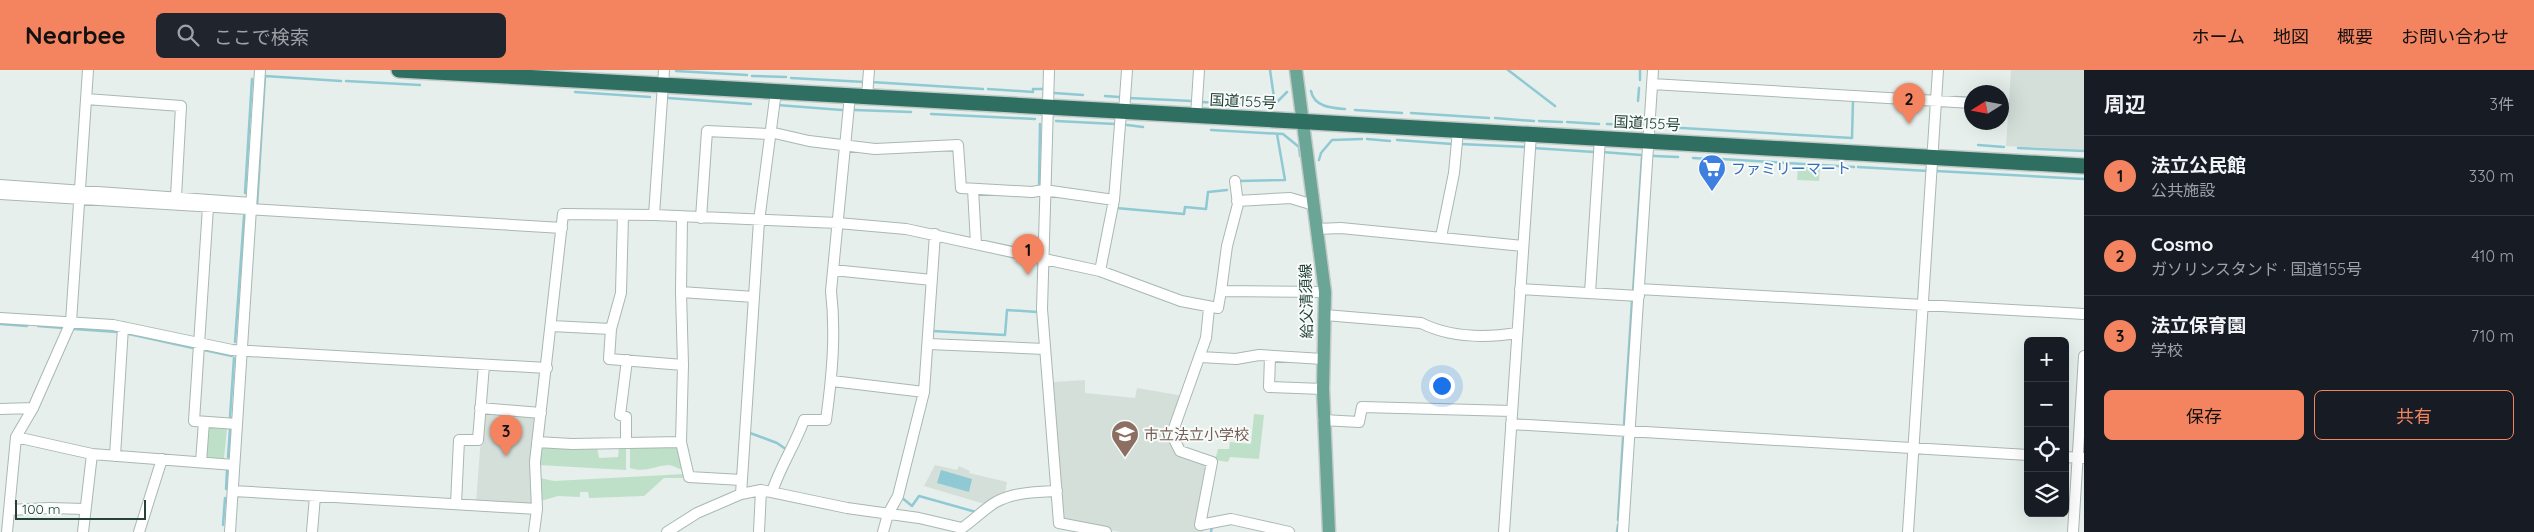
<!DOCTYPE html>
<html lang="ja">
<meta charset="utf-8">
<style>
:root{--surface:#171b24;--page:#20242c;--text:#f1f3f6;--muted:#9ea1a6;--line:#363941;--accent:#f4845f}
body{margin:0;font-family:Quicksand,"Noto Sans JP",sans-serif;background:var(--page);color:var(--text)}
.controls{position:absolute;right:15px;bottom:15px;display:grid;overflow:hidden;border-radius:8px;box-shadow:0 5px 20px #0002}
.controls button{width:45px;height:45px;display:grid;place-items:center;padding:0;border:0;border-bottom:1px solid var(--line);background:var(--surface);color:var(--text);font:25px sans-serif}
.compass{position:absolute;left:1964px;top:15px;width:45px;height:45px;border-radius:50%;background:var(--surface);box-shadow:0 5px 20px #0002;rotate:259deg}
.scale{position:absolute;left:15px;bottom:12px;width:131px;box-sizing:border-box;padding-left:5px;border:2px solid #24423a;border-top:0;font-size:14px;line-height:18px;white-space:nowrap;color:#24423a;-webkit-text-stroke:4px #f7fbf9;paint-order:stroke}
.you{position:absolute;left:1441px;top:315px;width:18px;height:18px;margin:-12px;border:4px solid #fff;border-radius:50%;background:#1a73e8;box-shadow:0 0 0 8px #1a73e833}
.badge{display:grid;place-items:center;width:32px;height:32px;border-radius:50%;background:var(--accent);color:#111;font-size:16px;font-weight:700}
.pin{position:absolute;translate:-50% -41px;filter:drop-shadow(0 1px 2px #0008)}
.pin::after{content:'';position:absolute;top:26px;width:18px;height:15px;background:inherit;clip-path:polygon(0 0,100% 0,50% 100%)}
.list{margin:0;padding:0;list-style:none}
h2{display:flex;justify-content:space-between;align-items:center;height:65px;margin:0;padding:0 20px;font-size:21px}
h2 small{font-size:16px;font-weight:400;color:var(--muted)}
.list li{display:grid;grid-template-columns:32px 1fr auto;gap:15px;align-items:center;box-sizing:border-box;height:80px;padding:0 20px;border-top:1px solid var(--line)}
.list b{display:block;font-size:19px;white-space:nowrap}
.list p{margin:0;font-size:16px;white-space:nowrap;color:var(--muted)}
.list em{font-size:16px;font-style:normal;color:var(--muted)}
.actions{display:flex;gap:10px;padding:15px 20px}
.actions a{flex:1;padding:11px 0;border:1px solid var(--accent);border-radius:8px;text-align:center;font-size:18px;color:var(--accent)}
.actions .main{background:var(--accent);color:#111}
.icon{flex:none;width:28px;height:28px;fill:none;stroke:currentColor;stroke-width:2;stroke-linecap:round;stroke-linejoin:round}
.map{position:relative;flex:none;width:2084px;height:462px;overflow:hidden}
header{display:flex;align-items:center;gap:30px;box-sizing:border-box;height:70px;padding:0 25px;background:var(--accent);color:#111}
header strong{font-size:24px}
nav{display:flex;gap:28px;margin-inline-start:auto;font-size:18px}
.search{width:350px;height:45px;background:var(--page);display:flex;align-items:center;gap:12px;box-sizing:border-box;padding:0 18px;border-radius:8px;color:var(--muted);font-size:19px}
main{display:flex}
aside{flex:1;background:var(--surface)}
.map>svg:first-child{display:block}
.built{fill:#d4dfda}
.green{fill:#bfe0c8}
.water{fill:#8ec9d4}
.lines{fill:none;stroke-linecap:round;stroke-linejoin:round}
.stream{stroke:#8ec9d4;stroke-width:2.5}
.minor-casing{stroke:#a8b8b2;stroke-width:12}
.major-casing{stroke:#c2cac8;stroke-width:15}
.highway-casing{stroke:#c2cac8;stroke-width:18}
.minor{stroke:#fff;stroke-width:10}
.major{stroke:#6aa596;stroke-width:12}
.highway{stroke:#2f6f62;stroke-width:15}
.labels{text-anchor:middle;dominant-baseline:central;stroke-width:4;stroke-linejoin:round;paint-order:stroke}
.street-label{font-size:15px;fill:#24423a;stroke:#f7fbf9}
.shop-label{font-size:15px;fill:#366cbe;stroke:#f7fbf9;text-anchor:start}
.education-label{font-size:15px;fill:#785e54;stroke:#f7fbf9;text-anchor:start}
</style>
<header>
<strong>Nearbee</strong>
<div class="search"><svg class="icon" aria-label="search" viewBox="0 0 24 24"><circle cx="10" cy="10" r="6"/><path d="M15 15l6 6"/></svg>ここで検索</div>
<nav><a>ホーム</a><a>地図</a><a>概要</a><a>お問い合わせ</a></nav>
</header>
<main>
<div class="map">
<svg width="2084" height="462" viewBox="0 0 2084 462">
<rect width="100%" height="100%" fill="#e6efeb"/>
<!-- built -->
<path class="built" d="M2011,0H2084V80L2006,76Z
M1085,310V323L1135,328L1137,318L1184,326L1172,371L1206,393L1209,397L1197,453L1204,462H1120L1069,452L1063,446L1053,312Z
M483,342L535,344L534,435L476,432Z
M935,395L957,400L959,396L970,401L969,403L1007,412L1004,427L988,435L924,416Z"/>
<!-- green -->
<path class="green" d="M1798,96L1820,97L1819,111L1797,110Z
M1254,344L1264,345L1259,389L1230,387L1228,392L1215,390L1218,379H1229L1230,372L1251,374Z
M209,355L225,356L227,359L224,388L222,390L205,386L207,357Z
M679,374L684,399C677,400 674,395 668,395C655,396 644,403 630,398V375Z
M597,376L599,388L618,387L619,376H626V400L539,395V382L544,377Z
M685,404V408H664L644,426L589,428L588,422H580V427L558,426L541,431L540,408L554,411Z"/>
<!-- water -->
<path class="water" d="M941,400L972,409L969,422L937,413Z"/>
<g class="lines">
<!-- stream -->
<path class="stream" d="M1270,0L1275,34
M1508,0L1555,36
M676,1L747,5
M752,6L786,7
M791,8L865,12
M1640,10V0
M346,11L420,15
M871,12L983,19
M988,19L1033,22V19H1044V16
M1311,21C1314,37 1332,38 1345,39
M575,22L650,27
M1054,23L1083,25
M1105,26L1119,27
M1955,27L1969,28
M668,28L751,34
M1129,28L1192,31
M1638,31L1639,18
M2002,31L2005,32
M1202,32L1266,36
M1275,34L1287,22
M777,35L842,40
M855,40L911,42
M1355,40L1402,43
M1411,43L1489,48
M931,44L1035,49
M1495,48L1534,51
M1056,51L1115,54
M1539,51L1562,52
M1567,52L1599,54
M1607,54L1631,55
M1127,55L1143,57
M1665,57L1852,68L1853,30
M1211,60L1283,64L1299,77L1300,86
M1367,69L1390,71
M1397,70L1452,74
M1460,74L1526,77
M1978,75L2004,77
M1533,78L1594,82
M2018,78L2084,81
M1602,82L1641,85
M1654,86L1678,87
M1693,88L1709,89
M1721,89L1854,97
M1319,90L1321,83L1332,70L1362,69
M1858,97L1928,101
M1936,101L2084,109
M1239,111L1285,110L1277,64
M1039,117L1040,54
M245,123L252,9
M257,136L265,6L341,11
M1116,138L1184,144L1185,137L1206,139L1208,122L1227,120
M1633,222L1642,87
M0,254L27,256
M38,256L63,258
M74,259L117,262
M933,261L1005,265L1007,240L1037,242
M129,264L193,278
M235,272L244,146
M204,280L232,286
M230,347L234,288
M1624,354L1632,231
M750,363L777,373L787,380
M228,387L230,359
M226,419L227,400
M901,427L912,436L919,426L976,442
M1618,450L1623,368
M223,455L225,428
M1211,462L1212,456
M1617,462L1618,455"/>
<!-- minor casing -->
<g class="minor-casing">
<path id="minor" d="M1049,0L1042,239L1059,453L1106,462
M1652,14L1972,33
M867,26L869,0
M86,29L181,36L176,127
M1124,42L1127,0
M1196,46L1199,0
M770,62L809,71L875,79L958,75L961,118L1032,122L1044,120L1114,130
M0,115L251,133
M973,119L976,174
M0,124L562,158
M1237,131L1290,128L1314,135
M208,137L194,351L237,354
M623,145L621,223L611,259L609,289L683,295L681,222L754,227
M654,145L664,0
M701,148L707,61L769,64
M1317,159L1341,158L1523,176
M1441,167L1454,103L1458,61
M833,200L932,210
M1100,201L1114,130L1121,42
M1520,219L1639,226
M1639,219L2084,244
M1221,221L1227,176L1238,134L1235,111
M681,222L682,147
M1590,223L1600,68
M1209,238L1206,268L1174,358L1175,371L1180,381L1212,392L1200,455L1231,449L1289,462
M1325,245L1421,253C1451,268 1485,268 1517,263
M0,248L113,255L232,280L547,298
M551,256L611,259
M928,274L1045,279
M1270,286L1269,317L1323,319
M1200,287L1236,289L1259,285L1323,289
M683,295L681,372L689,407L742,410
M832,311L924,322
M480,338L541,343
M0,339L33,338
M1323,350L1359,352L1362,337L1512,341
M1511,354L2028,385
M16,367L92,384L234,395
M537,372L572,374L681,372
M626,373V347L620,345L627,290
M115,386L123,257
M2065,387L2083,388
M201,392L204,352
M233,421L537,439
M772,422C780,397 795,375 804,350H826C832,307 836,264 831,221L850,25
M741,424L759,151L776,21
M456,434L459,370H478L484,295
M9,440L49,438L85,439
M7,462L16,367L33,338L71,252L88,0
M83,462L92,384
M139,462L162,389
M230,462L260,0
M312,462L315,426
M534,462L537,439L535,392L563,144L654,145L838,153L906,159L1100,201L1181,231L1218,238L1221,221L1325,222
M667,462L697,443L741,424L761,420L847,438L919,448L962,458C974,450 984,439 996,432C1014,422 1037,422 1057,421
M759,462L761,420
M883,462L888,444L898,426L924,322L935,164
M1504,462L1531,64
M1623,462L1653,0
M1908,462L1938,0
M2073,462L2084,286"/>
</g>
<!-- major casing -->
<g class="major-casing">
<path id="major" d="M1296,0L1325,222L1323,319L1329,462"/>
</g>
<!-- highway casing -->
<g class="highway-casing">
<path id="highway" d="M399,0L2084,96"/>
</g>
<!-- minor -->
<use href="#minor" class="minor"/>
<!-- major -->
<use href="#major" class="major"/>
<!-- highway -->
<use href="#highway" class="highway"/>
</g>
<!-- icons -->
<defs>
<g id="supermarket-pin" transform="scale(1.4375)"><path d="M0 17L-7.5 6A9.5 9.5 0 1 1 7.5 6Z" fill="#3f7fe0" stroke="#f7fbf9"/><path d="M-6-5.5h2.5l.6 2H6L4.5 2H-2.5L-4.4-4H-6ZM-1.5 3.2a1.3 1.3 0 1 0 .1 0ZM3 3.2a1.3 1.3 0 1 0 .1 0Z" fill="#fff"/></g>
<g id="school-pin" transform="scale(1.4375)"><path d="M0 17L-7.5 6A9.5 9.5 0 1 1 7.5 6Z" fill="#8d6e63" stroke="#f7fbf9"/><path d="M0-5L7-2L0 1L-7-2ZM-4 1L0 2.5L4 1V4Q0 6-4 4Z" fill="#fff"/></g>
</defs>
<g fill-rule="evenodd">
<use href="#supermarket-pin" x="1712" y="98"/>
<use href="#school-pin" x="1125" y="364"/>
</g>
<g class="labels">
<!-- street labels -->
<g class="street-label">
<text transform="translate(1243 31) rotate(3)">国道155号</text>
<text transform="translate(1647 53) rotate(3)">国道155号</text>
<text transform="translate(1306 231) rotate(-91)">給父清須線</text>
</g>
<!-- shop labels -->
<g class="shop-label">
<text x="1731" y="98">ファミリーマート</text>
</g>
<!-- education labels -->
<g class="education-label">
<text x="1144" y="364">市立法立小学校</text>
</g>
</g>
</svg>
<div class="controls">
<button>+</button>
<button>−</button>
<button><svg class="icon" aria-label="locate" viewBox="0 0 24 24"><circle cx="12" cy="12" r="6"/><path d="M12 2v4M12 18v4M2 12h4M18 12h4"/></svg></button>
<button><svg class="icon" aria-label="layers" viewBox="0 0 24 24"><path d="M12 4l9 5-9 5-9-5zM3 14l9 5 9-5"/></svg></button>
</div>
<svg class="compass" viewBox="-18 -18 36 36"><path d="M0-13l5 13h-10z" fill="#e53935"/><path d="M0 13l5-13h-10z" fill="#9ea1a6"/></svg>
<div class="scale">100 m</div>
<div class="you"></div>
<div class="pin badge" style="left:1028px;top:205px">1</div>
<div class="pin badge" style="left:1909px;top:54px">2</div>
<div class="pin badge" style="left:506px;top:386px">3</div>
</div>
<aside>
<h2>周辺<small>3件</small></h2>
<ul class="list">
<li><span class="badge">1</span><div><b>法立公民館</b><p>公共施設</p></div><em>330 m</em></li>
<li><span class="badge">2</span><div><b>Cosmo</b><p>ガソリンスタンド · 国道155号</p></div><em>410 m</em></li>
<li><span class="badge">3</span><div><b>法立保育園</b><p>学校</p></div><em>710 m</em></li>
</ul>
<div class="actions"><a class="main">保存</a><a>共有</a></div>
</aside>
</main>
